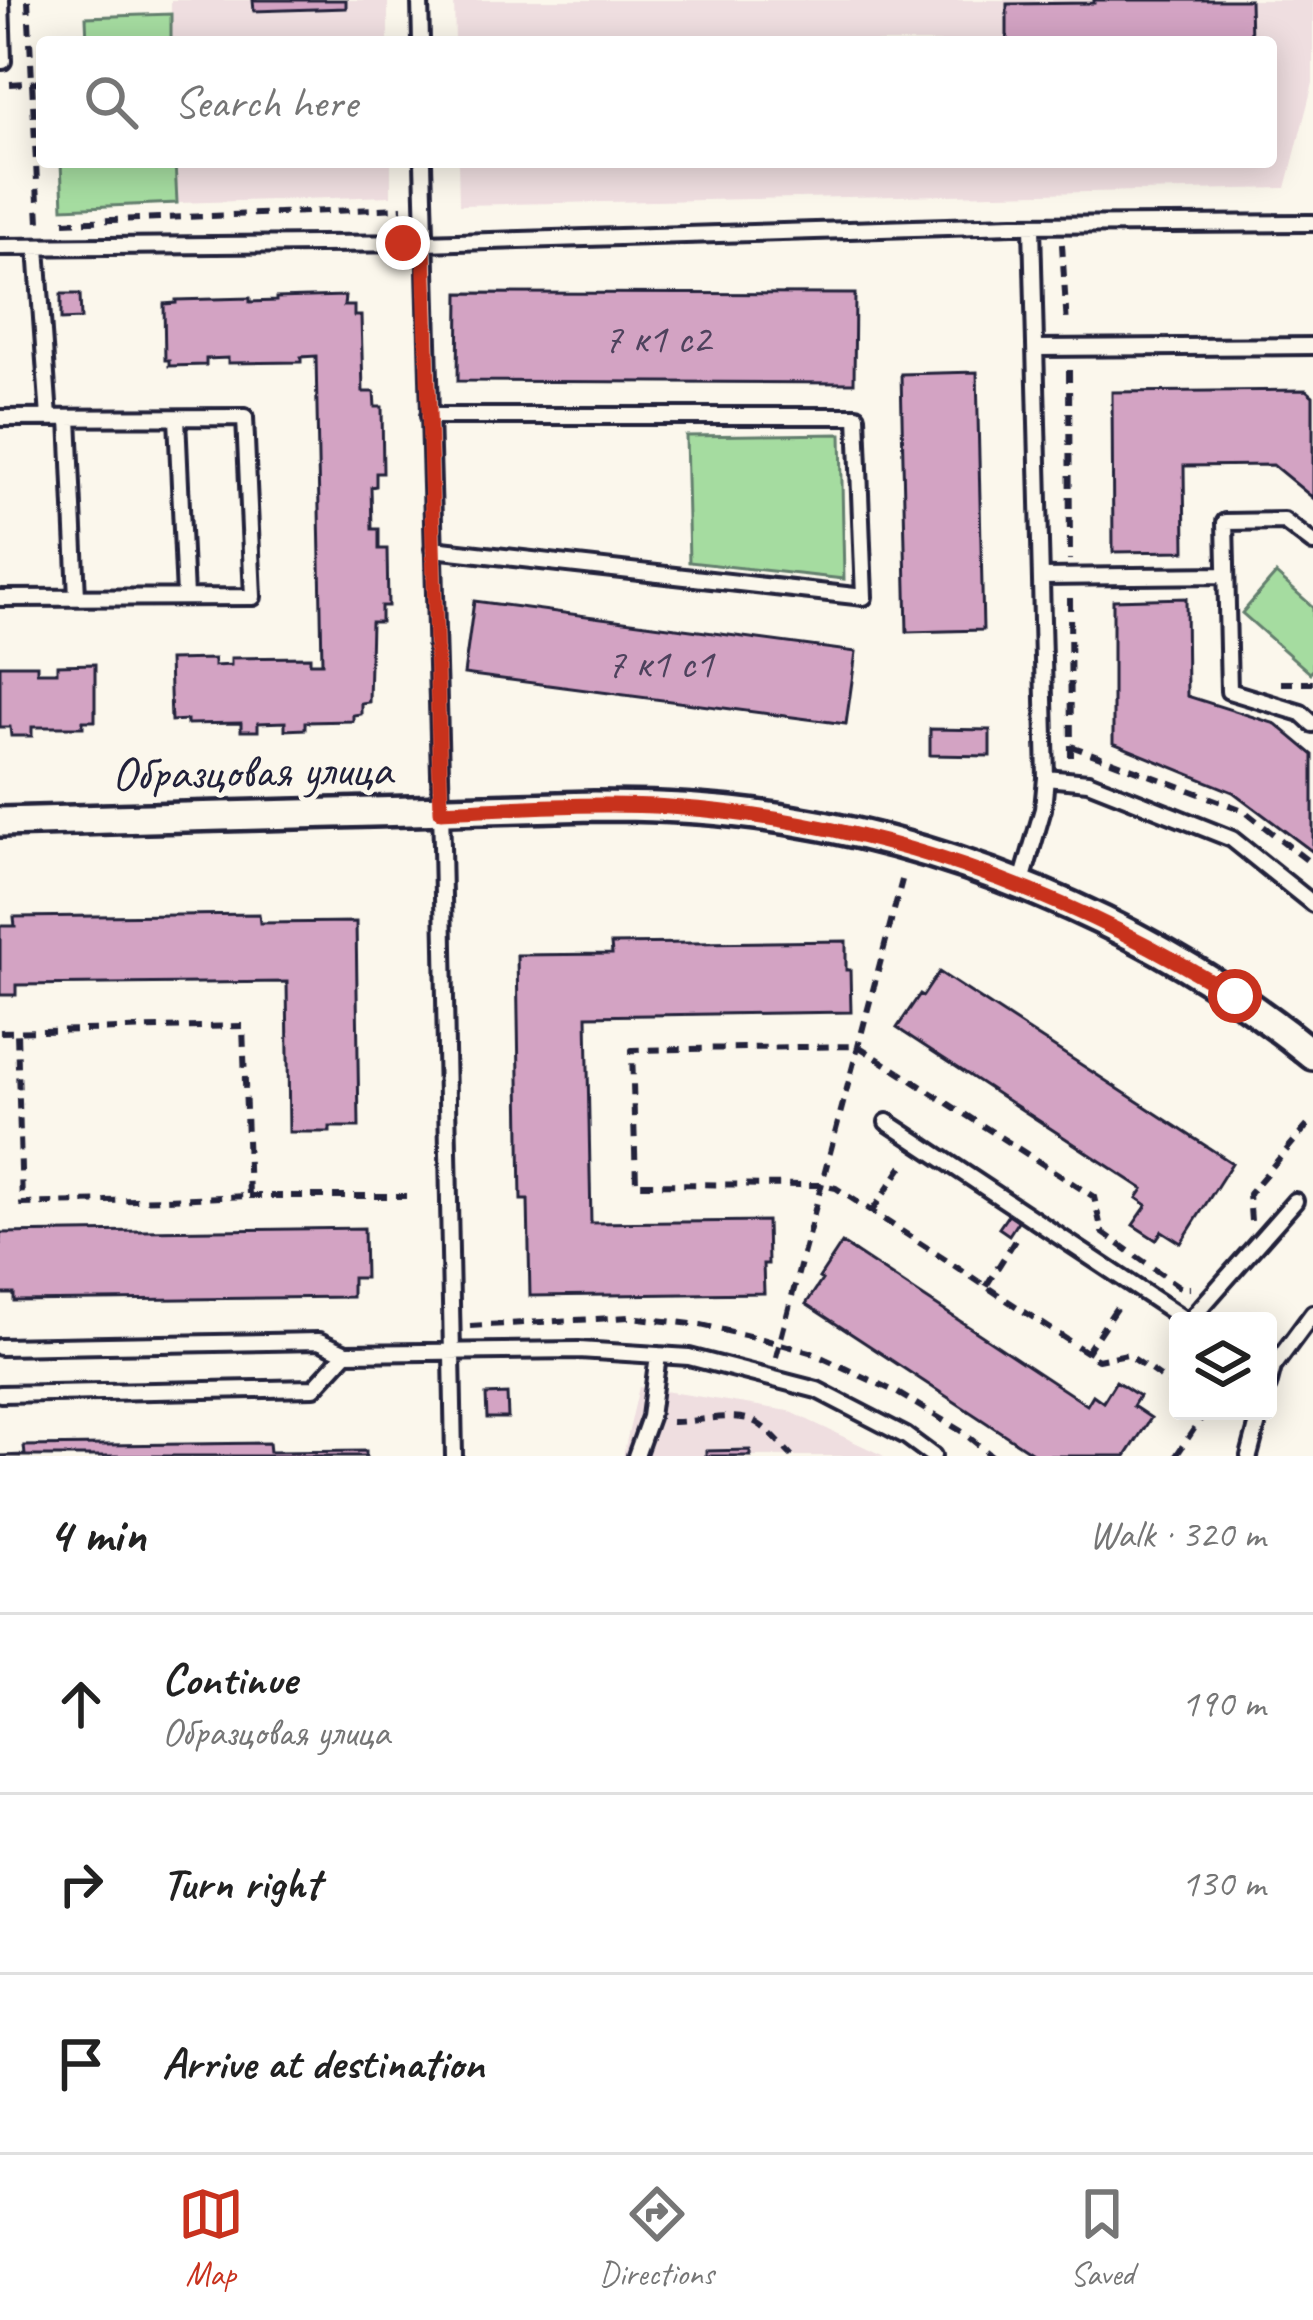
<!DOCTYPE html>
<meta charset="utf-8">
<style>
:root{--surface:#fff;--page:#f2f2f2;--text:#222;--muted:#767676;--line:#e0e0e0;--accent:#c8321e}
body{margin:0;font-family:Caveat,sans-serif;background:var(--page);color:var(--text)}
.controls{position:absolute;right:36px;bottom:36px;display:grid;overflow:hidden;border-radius:12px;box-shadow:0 6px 30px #0003}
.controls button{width:108px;height:108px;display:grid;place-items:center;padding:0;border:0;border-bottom:3px solid var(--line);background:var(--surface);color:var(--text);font:60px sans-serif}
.stop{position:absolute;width:36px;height:36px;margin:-27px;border:9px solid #c8321e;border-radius:50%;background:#fff}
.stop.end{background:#c8321e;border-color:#fff;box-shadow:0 3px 12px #0008}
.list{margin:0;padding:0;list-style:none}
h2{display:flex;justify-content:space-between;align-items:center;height:156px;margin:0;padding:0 48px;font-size:51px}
h2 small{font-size:39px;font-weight:400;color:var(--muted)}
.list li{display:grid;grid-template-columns:78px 1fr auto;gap:36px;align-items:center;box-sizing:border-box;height:180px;padding:0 48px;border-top:3px solid var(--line)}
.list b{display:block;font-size:45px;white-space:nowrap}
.list p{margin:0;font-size:39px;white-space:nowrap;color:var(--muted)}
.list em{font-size:39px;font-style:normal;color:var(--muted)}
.icon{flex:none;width:66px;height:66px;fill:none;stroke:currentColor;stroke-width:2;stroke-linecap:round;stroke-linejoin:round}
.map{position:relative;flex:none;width:1313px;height:1456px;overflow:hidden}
.search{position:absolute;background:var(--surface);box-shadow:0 6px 30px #0003;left:36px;right:36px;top:36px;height:132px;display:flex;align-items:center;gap:30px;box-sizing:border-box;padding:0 42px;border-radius:12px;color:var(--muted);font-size:45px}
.sheet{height:696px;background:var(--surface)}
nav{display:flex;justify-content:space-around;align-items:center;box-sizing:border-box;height:168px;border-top:3px solid var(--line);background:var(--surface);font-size:33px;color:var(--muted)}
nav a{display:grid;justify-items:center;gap:6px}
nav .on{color:var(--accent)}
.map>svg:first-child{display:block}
.built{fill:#efdee0}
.green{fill:#a5dca0;stroke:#647f6e;stroke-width:3}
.building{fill:#d3a3c3;stroke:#22223b;stroke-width:3}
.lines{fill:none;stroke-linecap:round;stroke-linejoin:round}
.service-casing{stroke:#22223b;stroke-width:22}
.minor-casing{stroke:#22223b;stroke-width:36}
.path{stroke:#22223b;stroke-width:6;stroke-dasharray:12 9;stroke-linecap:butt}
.service{stroke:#fbf7ec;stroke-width:14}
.minor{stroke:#fbf7ec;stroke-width:27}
.route{stroke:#c8321e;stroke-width:15}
.labels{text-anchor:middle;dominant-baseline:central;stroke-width:10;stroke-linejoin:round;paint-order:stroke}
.number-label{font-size:42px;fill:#4e425d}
.street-label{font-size:48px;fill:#22223b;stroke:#fbf7ec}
</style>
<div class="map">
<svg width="1313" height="1456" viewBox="0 0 1313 1456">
<rect width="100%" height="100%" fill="#fbf7ec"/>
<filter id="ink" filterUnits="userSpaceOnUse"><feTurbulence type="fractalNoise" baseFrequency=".00833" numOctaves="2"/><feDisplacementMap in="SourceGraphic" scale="24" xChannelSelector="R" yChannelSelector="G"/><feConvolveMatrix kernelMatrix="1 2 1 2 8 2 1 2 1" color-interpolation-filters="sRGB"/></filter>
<g filter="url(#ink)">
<!-- built -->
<path class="built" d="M171,0H388V42H171Z
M454,0H1313V83L1286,188L459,205L458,162H1271V42H455Z
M175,162H391V196L177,203Z
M639,1387L789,1411L884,1456H623Z"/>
<!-- green -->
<path class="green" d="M171,14V42H87L86,17Z
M61,162H175L177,203L63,208Z
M841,434L844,579L689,562L686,436Z
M1276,574L1313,607V670L1310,673L1242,613Z"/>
<!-- building -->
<path class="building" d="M253,0H346V8L254,11Z
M1094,0H1250L1251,42H1007V4L1094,3Z
M459,293L855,294L854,383L458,381Z
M61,294H80L81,319L61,320Z
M345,296L344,306H354V316H361L363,392H374L375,407H382L383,473H376V486L371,487L372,529H379V549H387L388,606H381V622H371L369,702L361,703V714L353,715V721L305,722V729L285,730V722L258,723V731H241V723L187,724V720L171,721L169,660L214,659V666L231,665V658L310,657V663H322L316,356L301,357V362L228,363V358L206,359V365L169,366V360H165L164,304L176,303V300L250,298V302L276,301V298Z
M977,372L983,630L907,632L901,374Z
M1306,390L1313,396V498L1273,465L1184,466L1185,551L1113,552L1112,392Z
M1186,598L1187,696L1276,724L1313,755V852L1233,792L1113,743V600Z
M474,601L856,652L846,724L464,674Z
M95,664V721H83V727H32V736H11L10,727H0V665H37V672H57V665Z
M930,729L990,730V756L930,755Z
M259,914L260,923L356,922L359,1127H330V1132H289L287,982L16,985V995H0V926H15L14,917Z
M846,941V970H850L851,1012L587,1016L591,1223L767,1221L768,1264H763L764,1293L530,1296L528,1200H521L517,955L612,954L611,944Z
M939,972L1232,1163L1181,1243L1162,1231L1156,1240L1133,1225L1147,1205L1137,1198L1143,1189L897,1028L920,994L923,996Z
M1010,1212L1020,1218L1009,1235L999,1228Z
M364,1228L365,1278H352V1297L14,1301V1294H0V1233Z
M842,1243L1087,1405L1093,1395L1103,1402L1116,1381L1139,1396L1133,1406L1151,1418L1126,1456H1037L806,1304L822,1280L819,1278Z
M507,1394L508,1418H487L486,1395Z
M269,1443L270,1452L366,1451V1456H0L25,1455L24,1446Z
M750,1450V1456H706V1451Z"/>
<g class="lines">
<!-- service casing -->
<g class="service-casing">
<path id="service" d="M420,0L421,42
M0,61H3L1,0
M423,162L442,846L454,1456
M0,247L424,243L1013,225L1313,223
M37,247L49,418
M1037,348L1313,346
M429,416H857L864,597L433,549
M0,418L245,417L253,597L0,598
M69,418L77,597
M177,418L185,597
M1313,543L1284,521L1225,522L1229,691L1301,713L1313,724
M1041,577L1226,575
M1046,778L1088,782L1232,839L1313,904
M1021,885L1043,809L1046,778L1032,226
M887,1122L1187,1321
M1189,1321L1295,1201
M0,1347L319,1341L346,1353L579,1350L689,1357L817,1390L906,1436L933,1456
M1268,1386L1273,1367L1313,1313
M0,1394L314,1388L346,1353
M636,1456L650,1417L658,1355
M1249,1456L1261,1411"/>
</g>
<!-- minor casing -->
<g class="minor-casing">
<path id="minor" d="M0,822L594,806C640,806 685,807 731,812C937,834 1153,923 1313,1055"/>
</g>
<!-- path -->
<path class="path" d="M28,0L39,223H45
M10,84L42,82
M64,222L402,208
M1062,244L1067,327
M1069,370L1070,560
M1070,598L1071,758
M1281,683H1313
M1071,746L1243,810L1313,865
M0,1032L243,1026L249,1196L22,1204L17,1032
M249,1196H406
M872,1211L907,1160
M1251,1221L1249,1194L1313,1119
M986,1286L1019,1234
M470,1326L630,1317L701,1325L762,1339L810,1352L896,1392L961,1431L992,1456
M1086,1353L1121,1301
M776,1357L902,880
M1178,1389L1127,1354L1098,1360L836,1188L821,1185L636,1184L632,1050L858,1046L1094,1197L1102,1232L1181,1288H1190
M671,1422C695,1423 736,1410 757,1423C770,1431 781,1445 792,1456
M1176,1456L1206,1411"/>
<!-- service -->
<use href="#service" class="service"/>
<!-- minor -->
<use href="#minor" class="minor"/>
</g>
</g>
<g class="lines" filter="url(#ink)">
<!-- route -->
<path class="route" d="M403,243H424L441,811C517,808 594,802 669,807C872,820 1064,889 1235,996"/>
</g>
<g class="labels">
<!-- number labels -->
<g class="number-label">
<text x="657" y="338">7 к1 с2</text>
<text x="660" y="663">7 к1 с1</text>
</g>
<!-- street labels -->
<g class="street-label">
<text transform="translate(252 771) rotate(-1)">Образцовая улица</text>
</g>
</g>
</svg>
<div class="controls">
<button><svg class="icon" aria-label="layers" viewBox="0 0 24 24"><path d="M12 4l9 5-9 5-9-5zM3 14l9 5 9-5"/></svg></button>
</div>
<div class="stop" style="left:1235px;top:996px"></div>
<div class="stop end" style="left:403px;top:243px"></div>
<div class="search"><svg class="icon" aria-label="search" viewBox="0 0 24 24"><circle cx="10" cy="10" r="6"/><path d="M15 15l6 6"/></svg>Search here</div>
</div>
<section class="sheet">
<h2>4 min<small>Walk · 320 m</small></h2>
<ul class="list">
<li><svg class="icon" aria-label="ahead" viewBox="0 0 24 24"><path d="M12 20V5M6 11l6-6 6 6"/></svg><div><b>Continue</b><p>Образцовая улица</p></div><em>190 m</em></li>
<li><svg class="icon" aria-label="right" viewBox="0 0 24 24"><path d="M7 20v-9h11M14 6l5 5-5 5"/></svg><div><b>Turn right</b></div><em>130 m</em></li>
<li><svg class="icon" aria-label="arrive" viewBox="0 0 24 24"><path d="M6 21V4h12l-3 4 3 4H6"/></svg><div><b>Arrive at destination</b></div></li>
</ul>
</section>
<nav>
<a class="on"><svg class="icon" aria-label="map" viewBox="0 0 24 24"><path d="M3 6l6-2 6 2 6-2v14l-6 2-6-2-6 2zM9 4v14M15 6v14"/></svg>Map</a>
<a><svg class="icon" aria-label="directions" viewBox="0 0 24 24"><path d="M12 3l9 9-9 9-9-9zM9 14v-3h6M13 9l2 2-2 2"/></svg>Directions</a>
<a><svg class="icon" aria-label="saved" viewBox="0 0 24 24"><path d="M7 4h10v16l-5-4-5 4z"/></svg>Saved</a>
</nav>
